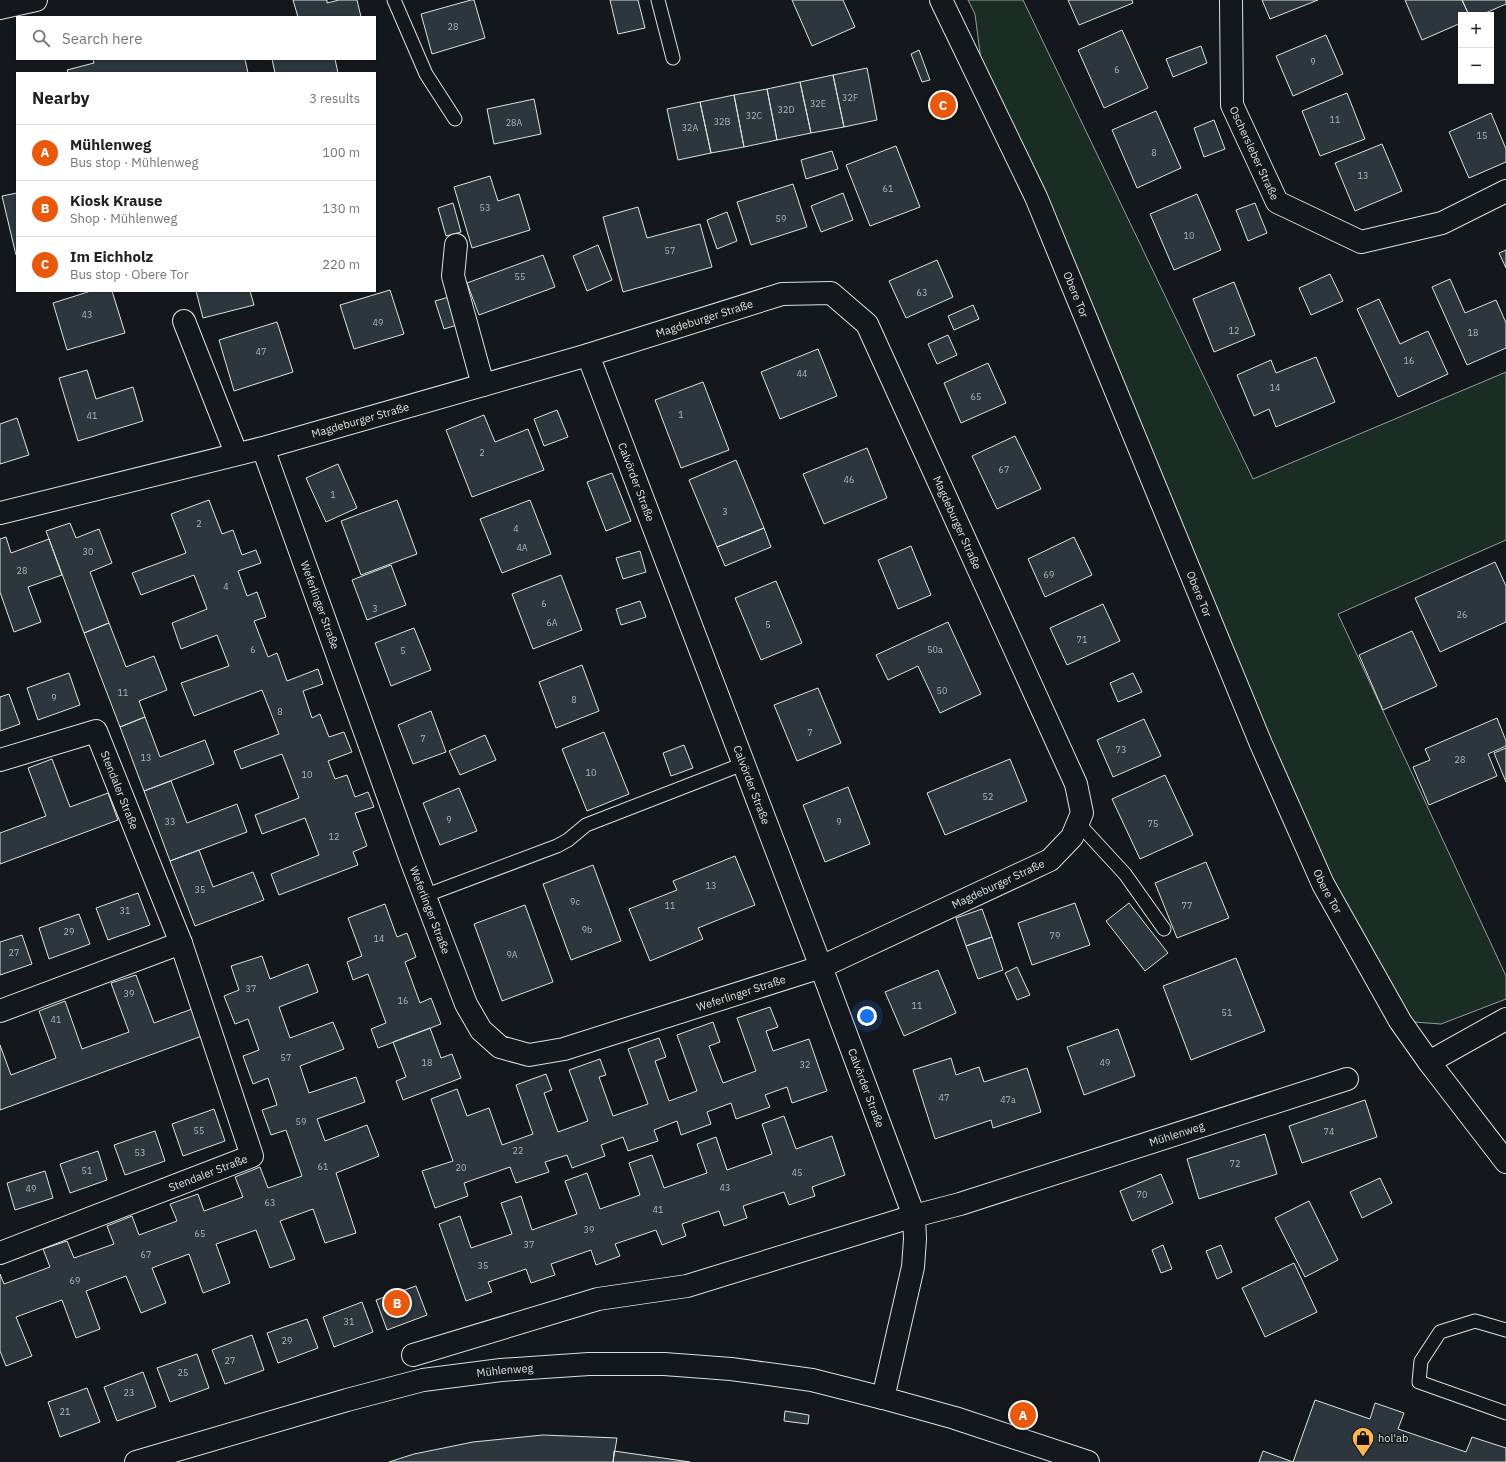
<!DOCTYPE html>
<meta charset="utf-8">
<style>
:root{--surface:#fff;--page:#f6f6f6;--text:#202124;--muted:#757577;--line:#e0e0e0;--accent:#ea580c}
body{margin:0;font-family:"IBM Plex Sans",sans-serif;background:var(--page);color:var(--text)}
.controls{position:absolute;right:12px;top:12px;display:grid;overflow:hidden;border-radius:0px;box-shadow:0 1px 3px #0004}
.controls button{width:36px;height:36px;display:grid;place-items:center;padding:0;border:0;border-bottom:1px solid var(--line);background:var(--surface);color:var(--text);font:20px sans-serif}
.you{position:absolute;left:867px;top:1016px;width:14px;height:14px;margin:-10px;border:3px solid #fff;border-radius:50%;background:#1a73e8;box-shadow:0 0 0 6px #1a73e833}
.badge{display:grid;place-items:center;width:26px;height:26px;border-radius:50%;background:var(--accent);color:#fff;font-size:13px;font-weight:700}
.pin{position:absolute;translate:-50% -50%;border:2px solid #fff;box-shadow:0 1px 4px #0006}
.list{margin:0;padding:0;list-style:none}
h2{display:flex;justify-content:space-between;align-items:center;height:52px;margin:0;padding:0 16px;font-size:17px}
h2 small{font-size:13px;font-weight:400;color:var(--muted)}
.list li{display:grid;grid-template-columns:26px 1fr auto;gap:12px;align-items:center;box-sizing:border-box;height:56px;padding:0 16px;border-top:1px solid var(--line)}
.list b{display:block;font-size:15px;white-space:nowrap}
.list p{margin:0;font-size:13px;white-space:nowrap;color:var(--muted)}
.list em{font-size:13px;font-style:normal;color:var(--muted)}
.icon{flex:none;width:22px;height:22px;fill:none;stroke:currentColor;stroke-width:2;stroke-linecap:round;stroke-linejoin:round}
.map{position:relative;flex:none;width:1506px;height:1462px;overflow:hidden}
.search{position:absolute;background:var(--surface);box-shadow:0 1px 3px #0004;left:16px;top:16px;width:360px;height:44px;display:flex;align-items:center;gap:10px;box-sizing:border-box;padding:0 14px;border-radius:0px;color:var(--muted);font-size:15px}
.panel{position:absolute;background:var(--surface);box-shadow:0 1px 3px #0004;left:16px;top:72px;width:360px;height:220px;border-radius:0px}
.map>svg:first-child{display:block}
.grass{fill:#1a2d24;stroke:#939e99}
.building{fill:#2c363c;stroke:#d8e6dc}
.lines{fill:none;stroke-linecap:round;stroke-linejoin:round}
.service-casing{stroke:#d8e6dc;stroke-width:15}
.minor-casing{stroke:#d8e6dc;stroke-width:24}
.tertiary-casing{stroke:#d8e6dc;stroke-width:24}
.service{stroke:#14181c;stroke-width:13}
.minor{stroke:#14181c;stroke-width:22}
.tertiary{stroke:#14181c;stroke-width:22}
.labels{text-anchor:middle;dominant-baseline:central;stroke-width:3;stroke-linejoin:round;paint-order:stroke}
.number-label{font-size:9px;fill:#adbab4}
.street-label{font-size:11px;fill:#d8e6dc;stroke:#14181c}
.poi-label{font-size:11px;fill:#d8e6dc;stroke:#14181c;text-anchor:start}
</style>
<div class="map">
<svg width="1506" height="1462" viewBox="0 0 1506 1462">
<rect width="100%" height="100%" fill="#14181c"/>
<!-- grass -->
<path class="grass" d="M968,0H1023L1253,479L1506,372V540L1338,614L1506,976V999L1441,1024L1400,1021L1323,884L985,91L975,14Z"/>
<!-- building -->
<path class="building" d="M293,0H327V3L339,0H357L361,17H298Z
M471,0H474L485,38L432,54L421,14Z
M610,0H638L645,28L618,34Z
M792,0H843L855,27L812,46Z
M1068,0H1132L1133,3L1079,25Z
M1262,0H1318L1270,19Z
M1405,0H1462L1469,15H1461V23L1422,40Z
M1462,0H1506V4L1481,15H1469Z
M1122,30L1148,88L1104,108L1078,50Z
M1326,35L1343,74L1293,96L1276,56Z
M1201,46L1207,63L1173,77L1166,59Z
M919,50L930,80L922,82L911,54Z
M93,59H245L248,73H68L67,70L94,63Z
M272,59H335L338,73H275Z
M867,68L877,120L844,127L833,75Z
M833,75L844,127L811,133L800,82Z
M800,82L811,133L777,140L767,89Z
M767,89L777,140L744,147L734,95Z
M1347,93L1365,139L1320,156L1302,111Z
M734,95L744,147L711,153L700,102Z
M534,99L541,134L494,144L487,109Z
M700,102L711,153L678,160L667,109Z
M1156,111L1181,168L1137,188L1112,130Z
M1491,113L1506,149V162L1469,178L1449,132Z
M1214,120L1225,149L1204,157L1194,128Z
M1382,144L1402,191L1355,211L1335,163Z
M896,146L920,207L870,226L846,165Z
M832,151L838,169L806,179L801,160Z
M490,176L498,201L519,194L530,230L472,248L454,187Z
M793,184L807,227L751,245L737,202Z
M17,193V255H16L2,196Z
M843,193L853,220L821,232L811,206Z
M1197,194L1221,250L1174,270L1150,214Z
M453,203L461,232L446,236L438,208Z
M1255,203L1267,233L1248,241L1236,210Z
M638,207L647,238L700,224L712,267L623,292L603,217Z
M727,212L737,241L717,249L707,220Z
M598,245L612,280L587,291L573,256Z
M1506,250V268L1499,253Z
M543,255L555,287L479,315L467,283Z
M937,260L953,297L906,318L889,281Z
M1330,274L1343,301L1311,315L1299,288Z
M1450,279L1465,313L1496,300L1506,323V348L1467,365L1432,287Z
M1234,282L1255,335L1214,352L1193,299Z
M390,290L404,334L354,349L340,305Z
M91,291H112L125,333L67,350L53,303Z
M196,291H250L254,305L203,318Z
M449,297L457,325L444,329L435,301Z
M1379,299L1400,344L1428,331L1448,374L1398,397L1357,309Z
M973,305L979,319L954,330L948,316Z
M277,322L293,372L234,391L219,340Z
M948,335L957,355L937,364L928,344Z
M818,349L837,396L780,419L761,372Z
M1316,357L1335,402L1276,427L1269,409L1254,416L1237,375L1271,360L1276,373Z
M988,363L1006,403L961,423L944,383Z
M87,370L96,399L133,387L143,421L78,441L59,378Z
M703,382L729,450L681,468L655,400Z
M557,410L568,437L544,446L534,419Z
M484,415L495,442L528,429L544,470L472,497L446,430Z
M17,418L29,455L0,464V424Z
M1015,436L1041,489L997,509L972,456Z
M867,448L887,498L824,524L803,474Z
M736,460L764,528L717,547L689,480Z
M338,464L357,508L326,522L306,478Z
M612,473L631,521L606,531L587,482Z
M209,500L222,534L233,530L242,555L256,550L261,563L238,571L247,596L257,592L266,617L254,621L268,657L277,653L287,681L318,669L323,684L303,691L312,718L320,714L329,737L344,732L352,752L328,761L335,779L347,775L355,797L368,792L374,807L355,813L367,846L353,852L358,865L279,895L271,874L319,855L305,818L262,834L255,815L299,798L282,754L241,769L234,751L279,734L262,690L194,716L181,683L229,666L217,635L181,649L172,623L207,609L194,575L141,595L132,573L186,553L171,514Z
M397,500L417,554L361,575L341,521Z
M530,500L551,554L502,573L480,519Z
M70,523L76,538L99,529L112,563L90,572L109,623L84,633L46,531Z
M764,528L771,547L725,566L717,547Z
M6,537L11,553L49,539L62,575L28,587L41,622L14,632L0,592V539Z
M1074,537L1092,575L1045,597L1028,559Z
M911,546L931,595L898,609L878,560Z
M640,551L646,572L623,579L616,558Z
M1495,562L1506,586V622L1440,652L1415,598Z
M391,565L406,605L367,620L352,580Z
M561,575L582,630L533,649L512,594Z
M776,581L802,643L761,660L735,598Z
M640,601L646,617L621,625L616,609Z
M1103,604L1120,641L1067,665L1050,628Z
M948,622L981,694L940,713L918,666L888,680L876,655Z
M109,623L126,667L154,656L167,690L139,701L145,717L120,727L84,633Z
M414,628L431,670L391,686L375,643Z
M1412,631L1437,686L1383,710L1359,655Z
M582,665L599,711L556,728L539,682Z
M69,673L80,705L38,720L27,688Z
M1133,673L1142,692L1118,702L1110,683Z
M818,688L841,743L797,761L774,705Z
M9,694L20,724L0,731V697Z
M431,711L446,752L413,764L398,725Z
M145,717L160,757L205,740L214,764L144,791L120,727Z
M1497,718L1506,741V746L1488,754L1497,776L1429,805L1413,767L1430,760L1425,749Z
M1144,719L1161,756L1113,777L1097,740Z
M604,732L629,794L587,811L562,749Z
M485,735L496,760L460,775L449,751Z
M684,745L693,768L671,776L663,753Z
M1506,748V782L1494,753Z
M52,759L70,807L108,793L118,820L0,864V833L46,816L28,768Z
M1010,759L1027,801L945,835L927,793Z
M1165,775L1193,835L1140,859L1112,799Z
M171,781L187,823L237,804L247,832L170,861L144,791Z
M848,787L870,844L825,862L803,805Z
M459,788L477,831L440,845L423,803Z
M199,850L213,887L253,872L264,900L195,926L170,861Z
M735,856L755,905L698,928L703,939L650,961L629,909L677,890L673,881Z
M1206,862L1229,918L1177,938L1155,883Z
M593,865L621,941L571,960L543,884Z
M138,893L150,925L108,940L96,908Z
M1075,903L1090,945L1032,965L1018,923Z
M1129,903L1168,953L1145,971L1106,921Z
M385,904L397,937L407,933L416,957L405,962L420,1003L431,998L441,1024L378,1048L371,1029L386,1023L368,974L353,980L347,962L362,956L348,918Z
M525,905L553,982L502,1001L474,924Z
M982,909L992,937L966,946L956,918Z
M79,914L90,944L49,959L39,928Z
M22,935L32,964L0,975V942Z
M992,937L1003,970L978,979L966,946Z
M262,956L270,979L308,964L318,992L279,1007L290,1038L333,1022L344,1049L300,1066L309,1093L356,1077L365,1102L317,1119L325,1141L367,1125L379,1156L336,1173L356,1233L325,1243L313,1209L280,1221L295,1259L270,1268L256,1230L216,1244L230,1283L203,1293L189,1254L152,1268L166,1303L141,1313L126,1276L86,1291L100,1329L76,1338L62,1300L16,1317L32,1356L6,1366L0,1351V1274L4,1284L50,1267L43,1249L67,1241L74,1258L114,1244L107,1226L132,1216L139,1235L177,1221L170,1204L198,1194L204,1211L243,1197L235,1177L260,1167L268,1188L302,1176L286,1130L271,1135L262,1110L277,1105L268,1078L253,1084L243,1056L259,1050L248,1019L235,1024L224,996L239,990L231,966Z
M1236,958L1265,1031L1191,1060L1163,986Z
M1017,967L1030,995L1017,1000L1005,973Z
M938,970L956,1013L904,1036L885,992Z
M136,975L154,1023L192,1009L202,1036L0,1110V1045L11,1075L56,1058L39,1011L65,1001L82,1049L129,1032L111,983Z
M770,1007L778,1027L766,1031L773,1051L809,1039L827,1091L792,1103L787,1087L765,1095L770,1107L736,1119L731,1103L707,1112L711,1124L681,1135L677,1121L654,1130L658,1141L628,1151L623,1137L601,1145L605,1156L572,1168L567,1155L545,1162L549,1172L516,1183L510,1167L464,1183L468,1196L435,1208L422,1171L453,1161L431,1099L457,1089L467,1116L489,1108L502,1145L533,1134L516,1085L546,1074L552,1090L544,1093L558,1132L588,1121L569,1070L600,1059L606,1075L599,1077L613,1116L648,1104L628,1049L659,1038L666,1057L655,1061L669,1101L697,1091L677,1035L713,1022L720,1042L709,1046L723,1083L756,1071L737,1018Z
M430,1028L441,1058L452,1054L461,1078L403,1100L396,1081L406,1077L393,1042Z
M1118,1029L1135,1076L1084,1095L1067,1047Z
M951,1058L956,1075L979,1067L984,1082L1027,1068L1041,1112L993,1128L991,1120L935,1139L913,1070Z
M1365,1100L1377,1137L1302,1163L1289,1126Z
M214,1109L225,1141L183,1156L172,1124Z
M784,1116L796,1149L832,1136L845,1175L812,1187L815,1196L789,1205L784,1192L743,1206L747,1218L724,1226L719,1211L682,1224L686,1236L662,1245L656,1230L615,1244L620,1256L596,1265L591,1250L551,1264L555,1275L531,1283L526,1269L488,1282L492,1292L466,1301L439,1224L460,1216L471,1248L512,1234L501,1203L521,1196L532,1230L577,1214L565,1181L587,1173L600,1209L640,1195L629,1163L652,1155L664,1188L707,1173L697,1144L716,1137L727,1170L772,1154L762,1124Z
M155,1131L165,1161L125,1175L114,1145Z
M1265,1134L1277,1174L1199,1199L1187,1159Z
M98,1151L107,1180L70,1193L60,1164Z
M45,1171L53,1198L15,1210L7,1183Z
M1161,1174L1173,1203L1132,1221L1120,1191Z
M1380,1178L1392,1203L1362,1218L1350,1192Z
M1309,1201L1338,1260L1305,1277L1275,1218Z
M1163,1245L1172,1269L1161,1273L1152,1250Z
M1221,1245L1232,1272L1217,1279L1206,1251Z
M1294,1263L1317,1312L1265,1337L1242,1288Z
M416,1286L427,1315L387,1330L376,1300Z
M362,1302L373,1332L334,1347L323,1317Z
M307,1319L318,1348L278,1363L267,1333Z
M252,1335L264,1370L225,1384L212,1350Z
M197,1354L209,1388L170,1402L157,1368Z
M143,1372L156,1407L117,1421L104,1387Z
M87,1388L100,1422L60,1437L48,1402Z
M1315,1400L1370,1419L1375,1403L1404,1413L1398,1429L1466,1452L1472,1437L1506,1448V1462H1259L1263,1451L1293,1462Z
M785,1411L809,1415L808,1424L784,1421Z
M543,1435L617,1438L613,1462H389L414,1454L473,1442Z
M614,1451L690,1462H613Z"/>
<g class="lines">
<!-- service casing -->
<g class="service-casing">
<path id="service" d="M394,0L426,74L455,119
M658,0L673,58
M1078,823L1125,874L1164,929
M424,896L557,846L568,840L586,825L743,764
M1506,1330L1475,1321L1440,1332L1421,1361L1419,1382L1506,1413"/>
</g>
<!-- minor casing -->
<g class="minor-casing">
<g id="minor">
<path id="s1" d="M941,0L1036,197L1261,744L1323,884L1400,1021L1429,1062L1506,1162"/>
<path id="s2" d="M1231,0L1232,105L1277,202L1361,242L1442,223L1506,191"/>
<path d="M0,8L36,0"/>
<path d="M456,245L453,276L483,385"/>
<path d="M184,321L236,453"/>
<path id="s3" d="M588,355L821,967L914,1216L915,1239L913,1267L883,1398"/>
<path id="s4" d="M0,513L263,448L588,355L782,294L831,293L867,324L1076,784L1082,813L1072,837L1050,860L821,967L564,1049L529,1055L500,1047L481,1030L466,1004L411,860L263,448"/>
<path id="s5" d="M0,760L96,731L181,943L252,1156L0,1253"/>
<path d="M0,1011L181,943"/>
<path d="M1429,1062L1506,1019"/>
<path id="s6" d="M413,1355L598,1299L687,1286L914,1216L960,1204L1347,1079"/>
</g>
</g>
<!-- tertiary casing -->
<g class="tertiary-casing">
<g id="tertiary">
<path id="s7" d="M136,1462L347,1400L423,1380L501,1370L589,1364H664L731,1369L812,1380L883,1398L955,1418L1088,1462"/>
</g>
</g>
<!-- service -->
<use href="#service" class="service"/>
<!-- minor -->
<use href="#minor" class="minor"/>
<!-- tertiary -->
<use href="#tertiary" class="tertiary"/>
</g>
<!-- icons -->
<defs>
<g id="shop-pin" transform="scale(1.15)"><path d="M0 17L-7.5 6A9.5 9.5 0 1 1 7.5 6Z" fill="#ffb74d" stroke="#14181c"/><path d="M-5-2.5h2.3a2.7 3.5 0 0 1 5.4 0H5L5.5 6h-11ZM-1.5-2.5h3a1.5 2.3 0 0 0-3 0Z" fill="#111"/></g>
</defs>
<g fill-rule="evenodd">
<use href="#shop-pin" x="1363" y="1438"/>
</g>
<g class="labels">
<!-- number labels -->
<g class="number-label">
<text x="453" y="26">28</text>
<text x="1313" y="61">9</text>
<text x="1117" y="69">6</text>
<text x="850" y="97">32F</text>
<text x="818" y="103">32E</text>
<text x="786" y="109">32D</text>
<text x="754" y="115">32C</text>
<text x="1335" y="119">11</text>
<text x="722" y="121">32B</text>
<text x="514" y="122">28A</text>
<text x="690" y="127">32A</text>
<text x="1482" y="135">15</text>
<text x="1154" y="152">8</text>
<text x="1363" y="175">13</text>
<text x="888" y="188">61</text>
<text x="485" y="207">53</text>
<text x="781" y="218">59</text>
<text x="1189" y="235">10</text>
<text x="670" y="250">57</text>
<text x="520" y="276">55</text>
<text x="922" y="292">63</text>
<text x="87" y="314">43</text>
<text x="378" y="322">49</text>
<text x="1234" y="330">12</text>
<text x="1473" y="332">18</text>
<text x="261" y="351">47</text>
<text x="1409" y="360">16</text>
<text x="802" y="373">44</text>
<text x="1275" y="387">14</text>
<text x="976" y="396">65</text>
<text x="681" y="414">1</text>
<text x="92" y="415">41</text>
<text x="482" y="452">2</text>
<text x="1004" y="469">67</text>
<text x="849" y="479">46</text>
<text x="333" y="494">1</text>
<text x="725" y="511">3</text>
<text x="199" y="523">2</text>
<text x="516" y="528">4</text>
<text x="522" y="547">4A</text>
<text x="88" y="551">30</text>
<text x="22" y="570">28</text>
<text x="1049" y="574">69</text>
<text x="226" y="586">4</text>
<text x="544" y="603">6</text>
<text x="375" y="608">3</text>
<text x="1462" y="614">26</text>
<text x="552" y="622">6A</text>
<text x="768" y="624">5</text>
<text x="1082" y="639">71</text>
<text x="253" y="649">6</text>
<text x="935" y="649">50a</text>
<text x="403" y="650">5</text>
<text x="942" y="690">50</text>
<text x="123" y="692">11</text>
<text x="54" y="697">9</text>
<text x="574" y="699">8</text>
<text x="280" y="711">8</text>
<text x="810" y="732">7</text>
<text x="423" y="738">7</text>
<text x="1121" y="749">73</text>
<text x="146" y="757">13</text>
<text x="1460" y="759">28</text>
<text x="591" y="772">10</text>
<text x="307" y="774">10</text>
<text x="988" y="796">52</text>
<text x="449" y="819">9</text>
<text x="170" y="821">33</text>
<text x="839" y="821">9</text>
<text x="1153" y="823">75</text>
<text x="334" y="836">12</text>
<text x="711" y="885">13</text>
<text x="200" y="889">35</text>
<text x="575" y="901">9c</text>
<text x="670" y="905">11</text>
<text x="1187" y="905">77</text>
<text x="125" y="910">31</text>
<text x="587" y="929">9b</text>
<text x="69" y="931">29</text>
<text x="1055" y="935">79</text>
<text x="379" y="938">14</text>
<text x="14" y="952">27</text>
<text x="512" y="954">9A</text>
<text x="251" y="988">37</text>
<text x="129" y="993">39</text>
<text x="403" y="1000">16</text>
<text x="917" y="1005">11</text>
<text x="1227" y="1012">51</text>
<text x="56" y="1019">41</text>
<text x="286" y="1057">57</text>
<text x="427" y="1062">18</text>
<text x="1105" y="1062">49</text>
<text x="805" y="1064">32</text>
<text x="944" y="1097">47</text>
<text x="1008" y="1099">47a</text>
<text x="301" y="1121">59</text>
<text x="199" y="1130">55</text>
<text x="1329" y="1131">74</text>
<text x="518" y="1150">22</text>
<text x="140" y="1152">53</text>
<text x="1235" y="1163">72</text>
<text x="323" y="1166">61</text>
<text x="461" y="1167">20</text>
<text x="87" y="1170">51</text>
<text x="797" y="1172">45</text>
<text x="725" y="1187">43</text>
<text x="31" y="1188">49</text>
<text x="1142" y="1194">70</text>
<text x="270" y="1202">63</text>
<text x="658" y="1209">41</text>
<text x="589" y="1229">39</text>
<text x="200" y="1233">65</text>
<text x="529" y="1244">37</text>
<text x="146" y="1254">67</text>
<text x="483" y="1265">35</text>
<text x="75" y="1280">69</text>
<text x="349" y="1321">31</text>
<text x="287" y="1340">29</text>
<text x="230" y="1360">27</text>
<text x="183" y="1372">25</text>
<text x="129" y="1392">23</text>
<text x="65" y="1411">21</text>
</g>
<!-- street labels -->
<g class="street-label">
<text stroke="none"><textPath href="#s2" startOffset="158">Oschersleber Straße</textPath></text>
<text stroke="none"><textPath href="#s1" startOffset="324">Obere Tor</textPath></text>
<text stroke="none"><textPath href="#s4" startOffset="731">Magdeburger Straße</textPath></text>
<text stroke="none"><textPath href="#s4" startOffset="372">Magdeburger Straße</textPath></text>
<text stroke="none"><textPath href="#s3" startOffset="136">Calvörder Straße</textPath></text>
<text stroke="none"><textPath href="#s4" startOffset="1127">Magdeburger Straße</textPath></text>
<text stroke="none"><textPath href="#s1" startOffset="648">Obere Tor</textPath></text>
<text transform="translate(320 605) rotate(70)">Weferlinger Straße</text>
<text stroke="none"><textPath href="#s3" startOffset="460">Calvörder Straße</textPath></text>
<text stroke="none"><textPath href="#s5" startOffset="164">Stendaler Straße</textPath></text>
<text transform="translate(998 884) rotate(-25)">Magdeburger Straße</text>
<text stroke="none"><textPath href="#s1" startOffset="972">Obere Tor</textPath></text>
<text transform="translate(430 910) rotate(69)">Weferlinger Straße</text>
<text transform="translate(741 993) rotate(-18)">Weferlinger Straße</text>
<text stroke="none"><textPath href="#s3" startOffset="784">Calvörder Straße</textPath></text>
<text stroke="none"><textPath href="#s6" startOffset="796">Mühlenweg</textPath></text>
<text transform="translate(208 1173) rotate(-21)">Stendaler Straße</text>
<text stroke="none"><textPath href="#s7" startOffset="381">Mühlenweg</textPath></text>
</g>
<!-- poi labels -->
<g class="poi-label">
<text x="1378" y="1438">hol'ab</text>
</g>
</g>
</svg>
<div class="controls">
<button>+</button>
<button>−</button>
</div>
<div class="you"></div>
<div class="pin badge" style="left:1023px;top:1415px">A</div>
<div class="pin badge" style="left:397px;top:1303px">B</div>
<div class="pin badge" style="left:943px;top:105px">C</div>
<div class="search"><svg class="icon" aria-label="search" viewBox="0 0 24 24"><circle cx="10" cy="10" r="6"/><path d="M15 15l6 6"/></svg>Search here</div>
<section class="panel">
<h2>Nearby<small>3 results</small></h2>
<ul class="list">
<li><span class="badge">A</span><div><b>Mühlenweg</b><p>Bus stop · Mühlenweg</p></div><em>100 m</em></li>
<li><span class="badge">B</span><div><b>Kiosk Krause</b><p>Shop · Mühlenweg</p></div><em>130 m</em></li>
<li><span class="badge">C</span><div><b>Im Eichholz</b><p>Bus stop · Obere Tor</p></div><em>220 m</em></li>
</ul>
</section>
</div>
